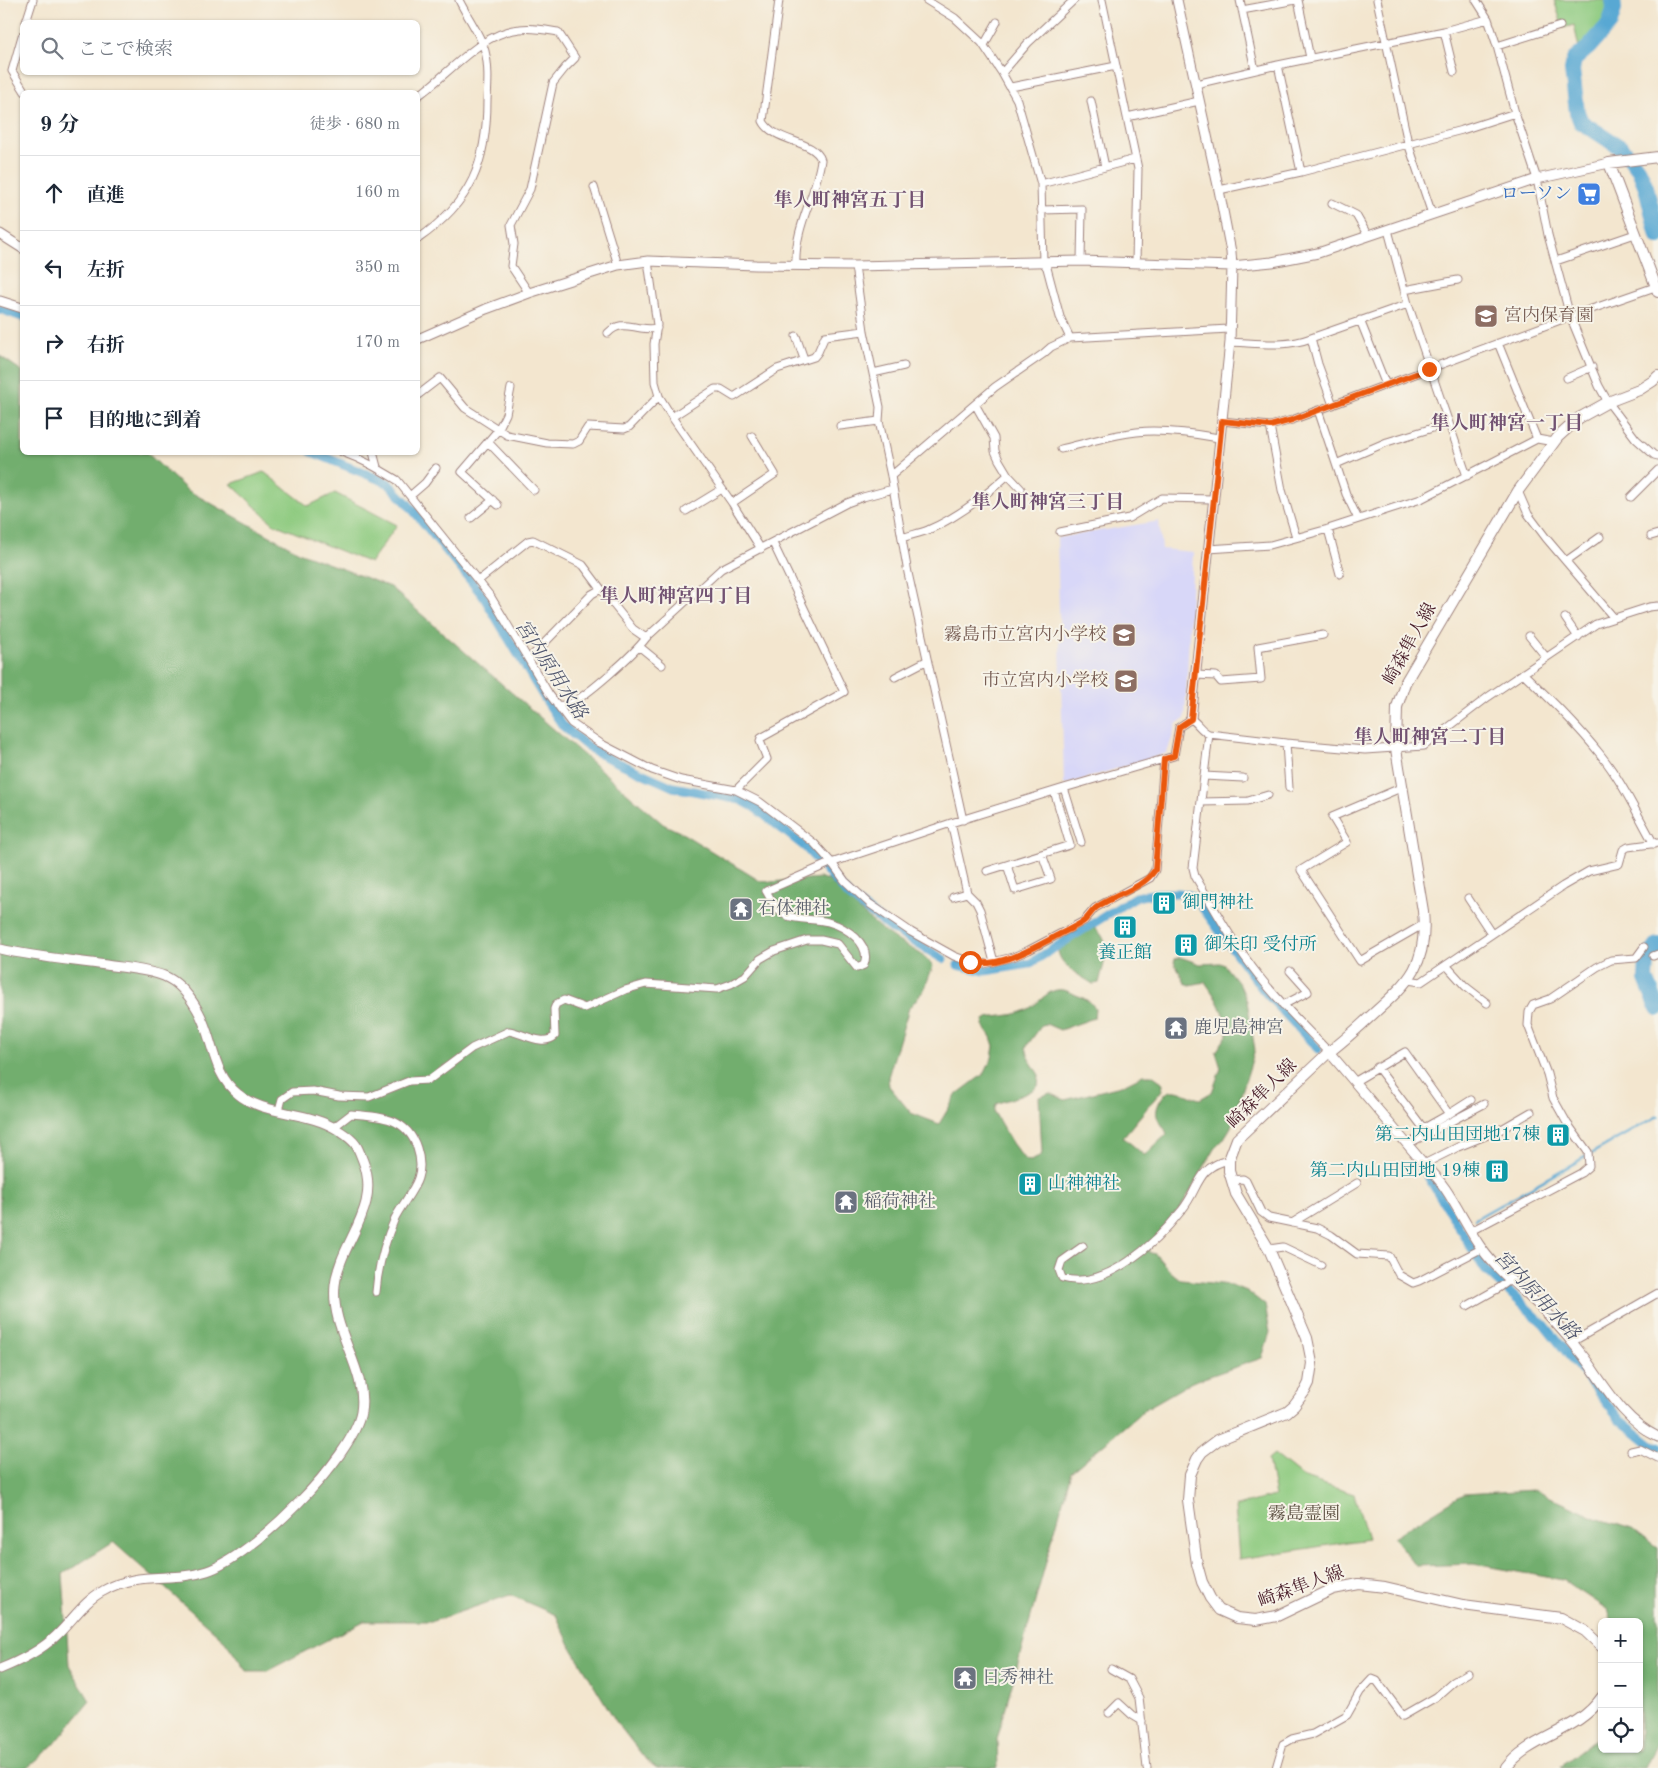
<!DOCTYPE html>
<html lang="ja">
<meta charset="utf-8">
<style>
:root{--surface:#fff;--page:#f6f6f7;--text:#1f2937;--muted:#747a83;--line:#e0e1e3}
body{margin:0;font-family:"Old Standard TT","Noto Serif JP",serif;background:var(--page);color:var(--text)}
.controls{position:absolute;right:15px;bottom:15px;display:grid;overflow:hidden;border-radius:8px;box-shadow:0 1px 4px #0004}
.controls button{width:45px;height:45px;display:grid;place-items:center;padding:0;border:0;border-bottom:1px solid var(--line);background:var(--surface);color:var(--text);font:25px sans-serif}
.stop{position:absolute;width:15px;height:15px;margin:-11px;border:4px solid #ea580c;border-radius:50%;background:#fff}
.stop.end{background:#ea580c;border-color:#fff;box-shadow:0 1px 5px #0008}
.list{margin:0;padding:0;list-style:none}
h2{display:flex;justify-content:space-between;align-items:center;height:65px;margin:0;padding:0 20px;font-size:21px}
h2 small{font-size:16px;font-weight:400;color:var(--muted)}
.list li{display:grid;grid-template-columns:32px 1fr auto;gap:15px;align-items:center;box-sizing:border-box;height:75px;padding:0 20px;border-top:1px solid var(--line)}
.list b{display:block;font-size:19px;white-space:nowrap}
.list em{font-size:16px;font-style:normal;color:var(--muted)}
.icon{flex:none;width:28px;height:28px;fill:none;stroke:currentColor;stroke-width:2;stroke-linecap:round;stroke-linejoin:round}
.map{position:relative;flex:none;width:1658px;height:1768px;overflow:hidden}
.search{position:absolute;background:var(--surface);box-shadow:0 1px 4px #0004;left:20px;top:20px;width:400px;height:55px;display:flex;align-items:center;gap:12px;box-sizing:border-box;padding:0 18px;border-radius:8px;color:var(--muted);font-size:19px}
.panel{position:absolute;background:var(--surface);box-shadow:0 1px 4px #0004;left:20px;top:90px;width:400px;height:365px;border-radius:8px}
.map>svg:first-child{display:block}
.built{fill:#d8d7f8}
.green{fill:#8dca7f;stroke:#6c7455}
.forest{fill:#72ae6e;stroke:#5e664c}
.lines{fill:none;stroke-linecap:round;stroke-linejoin:round}
.stream{stroke:#58a8d3;stroke-width:2.5}
.canal{stroke:#58a8d3;stroke-width:9}
.river{stroke:#58a8d3;stroke-width:16}
.minor-casing{stroke:#9e827d;stroke-width:9}
.tertiary-casing{stroke:#9e827d;stroke-width:11}
.secondary-casing{stroke:#9e827d;stroke-width:12}
.minor{stroke:#fff;stroke-width:7}
.tertiary{stroke:#fff;stroke-width:9}
.secondary{stroke:#fff;stroke-width:10}
.route{stroke:#ea580c;stroke-width:6}
.labels{text-anchor:middle;dominant-baseline:central;stroke-width:4;stroke-linejoin:round;paint-order:stroke}
.shop-label{font-size:18px;fill:#366cbe;stroke:#f7f3e8;text-anchor:end}
.education-label{font-size:18px;fill:#785e54;stroke:#f7f3e8;text-anchor:end}
.street-label{font-size:18px;fill:#4a1f2b;stroke:#f7f3e8}
.culture-label{font-size:18px;fill:#0d838f;stroke:#f7f3e8;text-anchor:start}
.worship-label{font-size:18px;fill:#5b616d;stroke:#f7f3e8;text-anchor:start}
.park-label{font-size:18px;fill:#5e5244;stroke:#f7f3e8}
.neighbourhood-label{font-size:19px;font-weight:bold;fill:#725272;stroke:#f7f3e8}
.water-label{font-size:19px;font-style:italic;fill:#50566e;stroke:#f7f3e8}
</style>
<div class="map">
<svg width="1658" height="1768" viewBox="0 0 1658 1768">
<rect width="100%" height="100%" fill="#f7f3e8"/>
<filter id="ink" filterUnits="userSpaceOnUse"><feTurbulence type="fractalNoise" baseFrequency=".02" numOctaves="2"/><feDisplacementMap in="SourceGraphic" scale="10" xChannelSelector="R" yChannelSelector="G"/><feConvolveMatrix kernelMatrix="1 2 1 2 8 2 1 2 1" color-interpolation-filters="sRGB"/></filter>
<filter id="wash" filterUnits="userSpaceOnUse"><feTurbulence type="fractalNoise" baseFrequency=".0096" numOctaves="4" result="noise"/><feDisplacementMap in="SourceGraphic" scale="20" xChannelSelector="R" yChannelSelector="G"/><feGaussianBlur stdDeviation="1.12" result="paint"/><feColorMatrix in="noise" values="0 0 0 0 0 0 0 0 0 0 0 0 0 0 0 0 0 1.4 0 .05"/><feComposite in="paint" operator="in"/></filter>
<g filter="url(#wash)">
<rect width="100%" height="100%" fill="#f3e6cf"/>
<!-- built -->
<path class="built" d="M1159,521L1162,549L1193,552L1185,719L1177,723L1167,753L1064,785L1057,538Z"/>
<!-- green -->
<path class="green" d="M1554,0H1605C1614,24 1597,36 1579,48L1574,25L1563,28Z
M264,472L308,506L335,493L397,525L370,563L274,524L231,484Z
M1274,1454L1304,1478L1354,1494L1368,1539L1239,1559L1235,1506L1275,1496L1268,1459Z"/>
<!-- forest -->
<path class="forest" d="M0,356L22,371V452L147,453L187,490L301,553L390,587L663,824L682,833L760,881L770,882L821,878L828,880C850,902 872,924 898,941C912,950 923,952 933,966L924,990L909,1008L888,1077L889,1086L911,1113L939,1124L957,1094L985,1073L992,1058L994,1046L991,1037L983,1025L984,1020L987,1018C998,1016 1011,1016 1022,1012C1044,1004 1048,979 1076,995C1084,998 1090,1001 1095,1008L1094,1018L1060,1030L1046,1024L1042,1025L1026,1047L1029,1059L1039,1075L1038,1086C1027,1096 1010,1098 996,1104L994,1112L1012,1143L1025,1160L1030,1161L1040,1157L1042,1153L1039,1097L1050,1093L1065,1100L1121,1086L1143,1075H1152L1162,1082L1163,1085L1162,1090L1123,1137L1144,1155L1146,1154L1167,1134C1165,1127 1159,1123 1157,1116C1156,1111 1157,1107 1160,1101C1171,1081 1184,1096 1200,1099L1212,1092L1221,1068L1216,1052L1228,1034C1225,1014 1217,998 1205,982L1190,985L1185,983L1174,962L1175,959L1180,957L1200,964L1220,963L1224,965L1240,985L1247,1001L1255,1050L1231,1127L1223,1140L1215,1148L1181,1207L1165,1225L1148,1252L1155,1254L1170,1271L1181,1280L1231,1285L1247,1291L1265,1305L1270,1332L1262,1358L1192,1382L1145,1409L1071,1472L997,1739L998,1768H657L647,1761L617,1723L571,1647L556,1615L510,1595L433,1621H364L267,1671H246L225,1641L113,1542L63,1574L69,1665L90,1701L53,1746L27,1768H0Z
M1093,927C1114,941 1104,962 1099,983L1093,984C1081,976 1057,965 1058,948Z
M1534,1490L1596,1518L1633,1529L1658,1548V1741L1645,1768H1561L1565,1762L1602,1733V1749H1639V1622H1612L1608,1610L1563,1580L1474,1564L1416,1566L1393,1537L1463,1494Z"/>
<g class="lines">
<!-- stream -->
<path class="stream" d="M1475,1219L1658,1116
M1458,1228L1460,1227"/>
<!-- canal -->
<path class="canal" d="M0,309L22,317
M312,452L388,483L408,504L483,596L543,696L563,726L589,748L610,759L673,787L741,800L754,807L805,847L849,896L860,905L894,930L943,959
M958,965L985,971L1029,964L1135,897L1158,893H1179L1189,895L1196,899L1264,991L1318,1049
M1427,1175L1485,1270L1544,1324L1620,1420L1650,1444L1658,1447"/>
<!-- river -->
<path class="river" d="M1613,0L1614,9L1610,23L1589,47L1574,60L1572,70L1577,112L1581,122L1623,149L1639,170L1646,187L1658,236
M1658,945L1647,960L1646,979L1658,1008"/>
</g>
</g>
<g filter="url(#ink)">
<g class="lines">
<!-- minor casing -->
<g class="minor-casing">
<path id="minor" d="M779,0L763,121C773,142 815,140 821,160C816,196 794,227 796,265
M926,0L955,18L982,43L1002,73
M1102,0L1138,169L1136,263
M1240,0L1255,70
M1298,0L1310,58
M1377,0L1408,143L1432,214
M1476,0L1488,19L1497,46L1515,113L1537,179L1548,235L1570,316L1599,386L1608,402L1636,439L1654,455L1658,456
M1242,10L1296,0
M26,22L33,0
M1444,31L1454,72
M22,36L12,71L25,92
M984,45L997,22
M1497,46L1560,26
M1278,65L1301,172
M1196,84L1278,65L1444,31L1488,19
M1011,87L1116,66
M418,96C448,75 481,32 520,29C533,27 546,30 558,32L575,58L565,68L553,83L530,189L511,225L514,244L511,266L529,293
M1091,101L1105,167
M1127,117L1199,101
M1041,184L1135,159
M594,187L618,265
M1219,190L1301,172L1462,130L1515,113
M1332,203L1356,215L1368,236
M1041,210L1082,209L1081,261
M1388,230L1408,304L1467,476
M418,239C471,202 487,164 487,100C488,83 489,67 485,51C480,33 467,17 459,0
M648,261L657,325L654,344L655,382L659,396L672,417L715,389H721L734,397L777,369L814,357L818,352L825,336L864,331
M1556,261L1635,234
M855,266L864,331L880,407L879,421L891,476L908,573L963,820
M1404,290L1458,280
M1360,320L1386,385
M608,333C619,322 627,326 641,328C647,329 652,329 657,328
M796,336L804,359
M1070,338L1060,317L1047,268L1043,262L1041,184L1017,100L1002,73L1028,43L1074,0
M1230,342C1257,343 1285,348 1311,338
M1498,343L1537,439L1554,442
M873,373L904,366
M1567,378L1592,367
M418,395L440,378L465,408L507,435L547,443L573,444L579,441L588,427L624,429L629,427L659,396
M975,404L994,438L995,451L999,460L1008,475L1021,489
M1333,405L1318,364L1311,338L1408,304
M1318,410L1346,494L1358,519
M672,417L732,503L761,549
M1222,421L1270,426L1292,420L1563,319L1655,287
M840,426L879,421
M1270,426L1282,490L1296,537
M488,442L534,490
M1061,449C1090,442 1124,431 1153,431C1175,431 1197,434 1219,438
M342,452C364,460 377,468 397,480L491,597L549,694L571,723L600,743L652,770L681,780L736,790L760,802L814,843L832,863L845,881L870,904L911,932L954,956L970,962L984,964L1013,957L1029,950L1084,921L1095,908L1150,878L1155,870L1164,759
M373,452L377,467
M1336,464L1387,442L1449,423
M891,476L995,387L1043,354L1051,347L1070,338L1229,329
M1518,491L1528,514L1546,538L1614,618
M410,496L425,483L436,468
M1631,497L1658,470
M732,503L775,474L752,436
M498,505L462,472L498,430L506,414L511,388
M686,511L722,489
M471,518L493,500
M1328,529L1340,574
M1060,532L1129,518L1162,498L1213,499
M1651,536L1658,534
M902,538C911,535 920,533 928,530C956,518 986,495 1008,475
M1208,549L1270,545L1328,529L1421,499L1537,439
M1566,561L1600,537
M478,581L528,541L533,540L583,565L601,589
M1565,618L1578,637
M1529,636L1546,657
M640,647L662,665
M529,659L592,594L601,589L633,629L646,638
M1523,673C1550,699 1577,725 1600,754C1622,781 1637,814 1654,844
M1196,675L1216,676L1221,682L1261,679L1258,647L1323,635
M895,677L926,661
M557,705C561,705 565,706 569,704C585,698 635,653 646,638L721,569L847,503L863,497L893,489
M1209,734L1193,868L1195,876C1215,910 1234,945 1259,976C1280,1003 1305,1027 1329,1052
M1286,743L1289,788
M1204,776L1243,778
M1403,787L1332,817L1347,842L1301,870L1360,961L1424,924
M1064,788L1081,842
M736,790L767,759L760,741L761,738L844,692L773,543
M1201,802L1248,801L1268,795
M951,823L967,893L976,902L980,910L994,962
M1007,865L1015,890L1051,879L1042,854
M987,871L1070,845L1054,791
M953,897L967,893
M1468,898L1491,933
M1653,956L1658,954
M1446,965L1465,986L1487,1003
M1408,980L1421,982L1563,886L1589,871L1619,864L1623,850L1628,847L1658,843
M1283,1005L1308,992L1307,990L1290,971
M1354,1082L1405,1052L1449,1114L1426,1127L1421,1125L1377,1067
M279,1110L282,1099L292,1092L313,1091L339,1096L369,1097L409,1081L429,1080L472,1048L509,1031C523,1033 543,1047 555,1036L554,1009L556,1004L564,1000L585,1008L625,990L646,984L717,989L731,984L745,976L760,959L774,951L807,940H821L838,944L857,968L864,965C872,944 846,927 828,922C815,918 798,921 785,915C776,911 771,899 766,891L828,864L951,823L1064,788L1164,759L1174,756L1179,727L1191,719C1198,723 1201,731 1209,734L1286,743L1365,750L1424,746L1488,697L1596,624L1649,607L1658,606
M1449,1114L1471,1100
M334,1127L351,1114C379,1116 407,1117 417,1148C420,1157 421,1169 418,1178C415,1189 401,1206 395,1218C385,1241 378,1267 376,1292
M1408,1144L1484,1104
M1424,1164L1458,1147L1500,1130L1531,1112
M1231,1180L1243,1179L1246,1181L1261,1212L1269,1218L1317,1228L1331,1235L1357,1254L1389,1256L1399,1275L1413,1283L1419,1281L1481,1249
M1292,1223L1357,1183
M1471,1231L1581,1173L1589,1166L1588,1152L1567,1123L1553,1098L1547,1074L1528,1025L1529,1012L1533,1005L1550,999L1597,967L1611,960L1636,958L1644,947
M1083,1246L1062,1261L1059,1270L1062,1278C1106,1291 1157,1242 1182,1210C1200,1188 1196,1167 1229,1160
M1269,1249L1283,1247L1321,1265
M1467,1306L1499,1288L1510,1280
M1572,1342L1658,1293
M1631,1451L1640,1449L1658,1458
M1111,1669L1129,1679L1139,1698L1147,1768
M1109,1713L1119,1703L1132,1715L1142,1721
M1276,1768L1283,1744L1292,1739L1313,1734L1347,1715L1360,1692L1372,1679L1377,1681L1403,1716L1436,1697L1453,1682L1468,1673"/>
</g>
<!-- tertiary casing -->
<g class="tertiary-casing">
<path id="tertiary" d="M1177,0L1219,190L1231,252L1232,266L1230,342L1191,719
M0,234L22,248
M0,301L22,308
M418,339L486,309L529,293L618,265L648,261L756,265L855,266L1081,261L1232,266L1272,262L1318,253L1537,179L1609,163
M0,949C35,957 71,960 106,965C125,968 146,969 164,976C179,982 190,997 197,1009C214,1037 211,1073 238,1094C264,1116 307,1110 338,1130C344,1134 351,1138 356,1145C359,1150 361,1156 363,1161C382,1209 340,1241 335,1285C330,1332 368,1368 361,1412C353,1458 252,1557 207,1571C171,1583 139,1570 103,1591C84,1601 72,1621 56,1636C40,1651 20,1661 0,1669
M1329,1052L1424,1164C1450,1187 1462,1221 1482,1249C1501,1276 1530,1294 1552,1319C1563,1331 1574,1344 1584,1357C1605,1386 1624,1421 1658,1437"/>
</g>
<!-- secondary casing -->
<g class="secondary-casing">
<path id="secondary" d="M1658,157L1609,163L1658,292
M1602,1647L1585,1631L1561,1618L1463,1605L1385,1587L1359,1584L1333,1589L1277,1616L1256,1620L1237,1618L1219,1610L1210,1598L1202,1582L1197,1564L1188,1500L1190,1475L1197,1459L1202,1452L1218,1440L1287,1412L1294,1406L1305,1391L1309,1383L1312,1363L1307,1338L1269,1249L1236,1194L1229,1171V1160L1237,1139L1329,1052C1345,1040 1359,1027 1373,1014C1411,980 1428,964 1423,911L1396,749L1397,707L1405,683L1518,491L1558,437L1579,418L1608,402L1639,390L1653,381L1658,376
M1506,1768C1530,1736 1577,1733 1602,1697"/>
</g>
<!-- minor -->
<use href="#minor" class="minor"/>
<!-- tertiary -->
<use href="#tertiary" class="tertiary"/>
<!-- secondary -->
<use href="#secondary" class="secondary"/>
</g>
</g>
<g class="lines" filter="url(#ink)">
<!-- route -->
<path class="route" d="M970,962C1000,969 1035,947 1060,934C1068,930 1077,926 1084,921C1089,917 1092,910 1097,907C1116,894 1142,889 1155,870L1164,759L1174,756L1179,727L1191,719L1222,421L1270,426L1292,420L1429,369"/>
</g>
<!-- icons -->
<defs>
<g id="supermarket-square" transform="scale(1.25)"><rect x="-9" y="-9" width="18" height="18" rx="4" fill="#3f7fe0" stroke="#f7f3e8"/><path d="M-6-5.5h2.5l.6 2H6L4.5 2H-2.5L-4.4-4H-6ZM-1.5 3.2a1.3 1.3 0 1 0 .1 0ZM3 3.2a1.3 1.3 0 1 0 .1 0Z" fill="#fff"/></g>
<g id="school-square" transform="scale(1.25)"><rect x="-9" y="-9" width="18" height="18" rx="4" fill="#8d6e63" stroke="#f7f3e8"/><path d="M0-5L7-2L0 1L-7-2ZM-4 1L0 2.5L4 1V4Q0 6-4 4Z" fill="#fff"/></g>
<g id="building-square" transform="scale(1.25)"><rect x="-9" y="-9" width="18" height="18" rx="4" fill="#0f9aa8" stroke="#f7f3e8"/><path d="M-4-6H4V6H1V3H-1V6H-4ZM-2.5-4.3h1.7v1.8h-1.7ZM.8-4.3h1.7v1.8H.8ZM-2.5-1h1.7V.8h-1.7ZM.8-1h1.7V.8H.8Z" fill="#fff"/></g>
<g id="temple-square" transform="scale(1.25)"><rect x="-9" y="-9" width="18" height="18" rx="4" fill="#6b7280" stroke="#f7f3e8"/><path d="M0-6L5-2H3V0L6.5 2.5H4V6H1.5V3h-3V6H-4V2.5H-6.5L-3 0V-2H-5Z" fill="#fff"/></g>
</defs>
<g fill-rule="evenodd">
<use href="#supermarket-square" x="1589" y="194"/>
<use href="#school-square" x="1486" y="316"/>
<use href="#school-square" x="1124" y="635"/>
<use href="#school-square" x="1126" y="681"/>
<use href="#building-square" x="1164" y="903"/>
<use href="#temple-square" x="741" y="909"/>
<use href="#building-square" x="1125" y="927"/>
<use href="#building-square" x="1186" y="945"/>
<use href="#temple-square" x="1176" y="1028"/>
<use href="#building-square" x="1558" y="1135"/>
<use href="#building-square" x="1497" y="1171"/>
<use href="#building-square" x="1030" y="1184"/>
<use href="#temple-square" x="846" y="1202"/>
<use href="#temple-square" x="965" y="1678"/>
</g>
<g class="labels">
<!-- shop labels -->
<g class="shop-label">
<text x="1572" y="194">ローソン</text>
</g>
<!-- education labels -->
<g class="education-label">
<text x="1504" y="316" text-anchor="start">宮内保育園</text>
<text x="1106" y="635">霧島市立宮内小学校</text>
<text x="1108" y="681">市立宮内小学校</text>
</g>
<!-- street labels -->
<g class="street-label">
<text transform="translate(1410 644) rotate(-61)">崎森隼人線</text>
<text transform="translate(1262 1094) rotate(-45)">崎森隼人線</text>
<text transform="translate(1301 1587) rotate(-20)">崎森隼人線</text>
</g>
<!-- culture labels -->
<g class="culture-label">
<text x="1182" y="903">御門神社</text>
<text x="1204" y="945">御朱印 受付所</text>
<text x="1125" y="953" text-anchor="middle">養正館</text>
<text x="1540" y="1135" text-anchor="end">第二内山田団地17棟</text>
<text x="1480" y="1171" text-anchor="end">第二内山田団地 19棟</text>
<text x="1048" y="1184">山神神社</text>
</g>
<!-- worship labels -->
<g class="worship-label">
<text x="758" y="909">石体神社</text>
<text x="1194" y="1028">鹿児島神宮</text>
<text x="864" y="1202">稲荷神社</text>
<text x="982" y="1678">日秀神社</text>
</g>
<!-- park labels -->
<g class="park-label">
<text x="1304" y="1514">霧島霊園</text>
</g>
<!-- neighbourhood labels -->
<g class="neighbourhood-label">
<text x="850" y="201">隼人町神宮五丁目</text>
<text x="1507" y="424">隼人町神宮一丁目</text>
<text x="1048" y="503">隼人町神宮三丁目</text>
<text x="676" y="597">隼人町神宮四丁目</text>
<text x="1430" y="738">隼人町神宮二丁目</text>
</g>
<!-- water labels -->
<g class="water-label">
<text transform="translate(550 670) rotate(57)">宮内原用水路</text>
<text transform="translate(1536 1296) rotate(47)">宮内原用水路</text>
</g>
</g>
</svg>
<div class="controls">
<button>+</button>
<button>−</button>
<button><svg class="icon" aria-label="locate" viewBox="0 0 24 24"><circle cx="12" cy="12" r="6"/><path d="M12 2v4M12 18v4M2 12h4M18 12h4"/></svg></button>
</div>
<div class="stop" style="left:970px;top:962px"></div>
<div class="stop end" style="left:1429px;top:369px"></div>
<div class="search"><svg class="icon" aria-label="search" viewBox="0 0 24 24"><circle cx="10" cy="10" r="6"/><path d="M15 15l6 6"/></svg>ここで検索</div>
<section class="panel">
<h2>9 分<small>徒歩 · 680 m</small></h2>
<ul class="list">
<li><svg class="icon" aria-label="ahead" viewBox="0 0 24 24"><path d="M12 20V5M6 11l6-6 6 6"/></svg><div><b>直進</b></div><em>160 m</em></li>
<li><svg class="icon" aria-label="left" viewBox="0 0 24 24"><path d="M17 20v-9H6M10 6l-5 5 5 5"/></svg><div><b>左折</b></div><em>350 m</em></li>
<li><svg class="icon" aria-label="right" viewBox="0 0 24 24"><path d="M7 20v-9h11M14 6l5 5-5 5"/></svg><div><b>右折</b></div><em>170 m</em></li>
<li><svg class="icon" aria-label="arrive" viewBox="0 0 24 24"><path d="M6 21V4h12l-3 4 3 4H6"/></svg><div><b>目的地に到着</b></div></li>
</ul>
</section>
</div>
